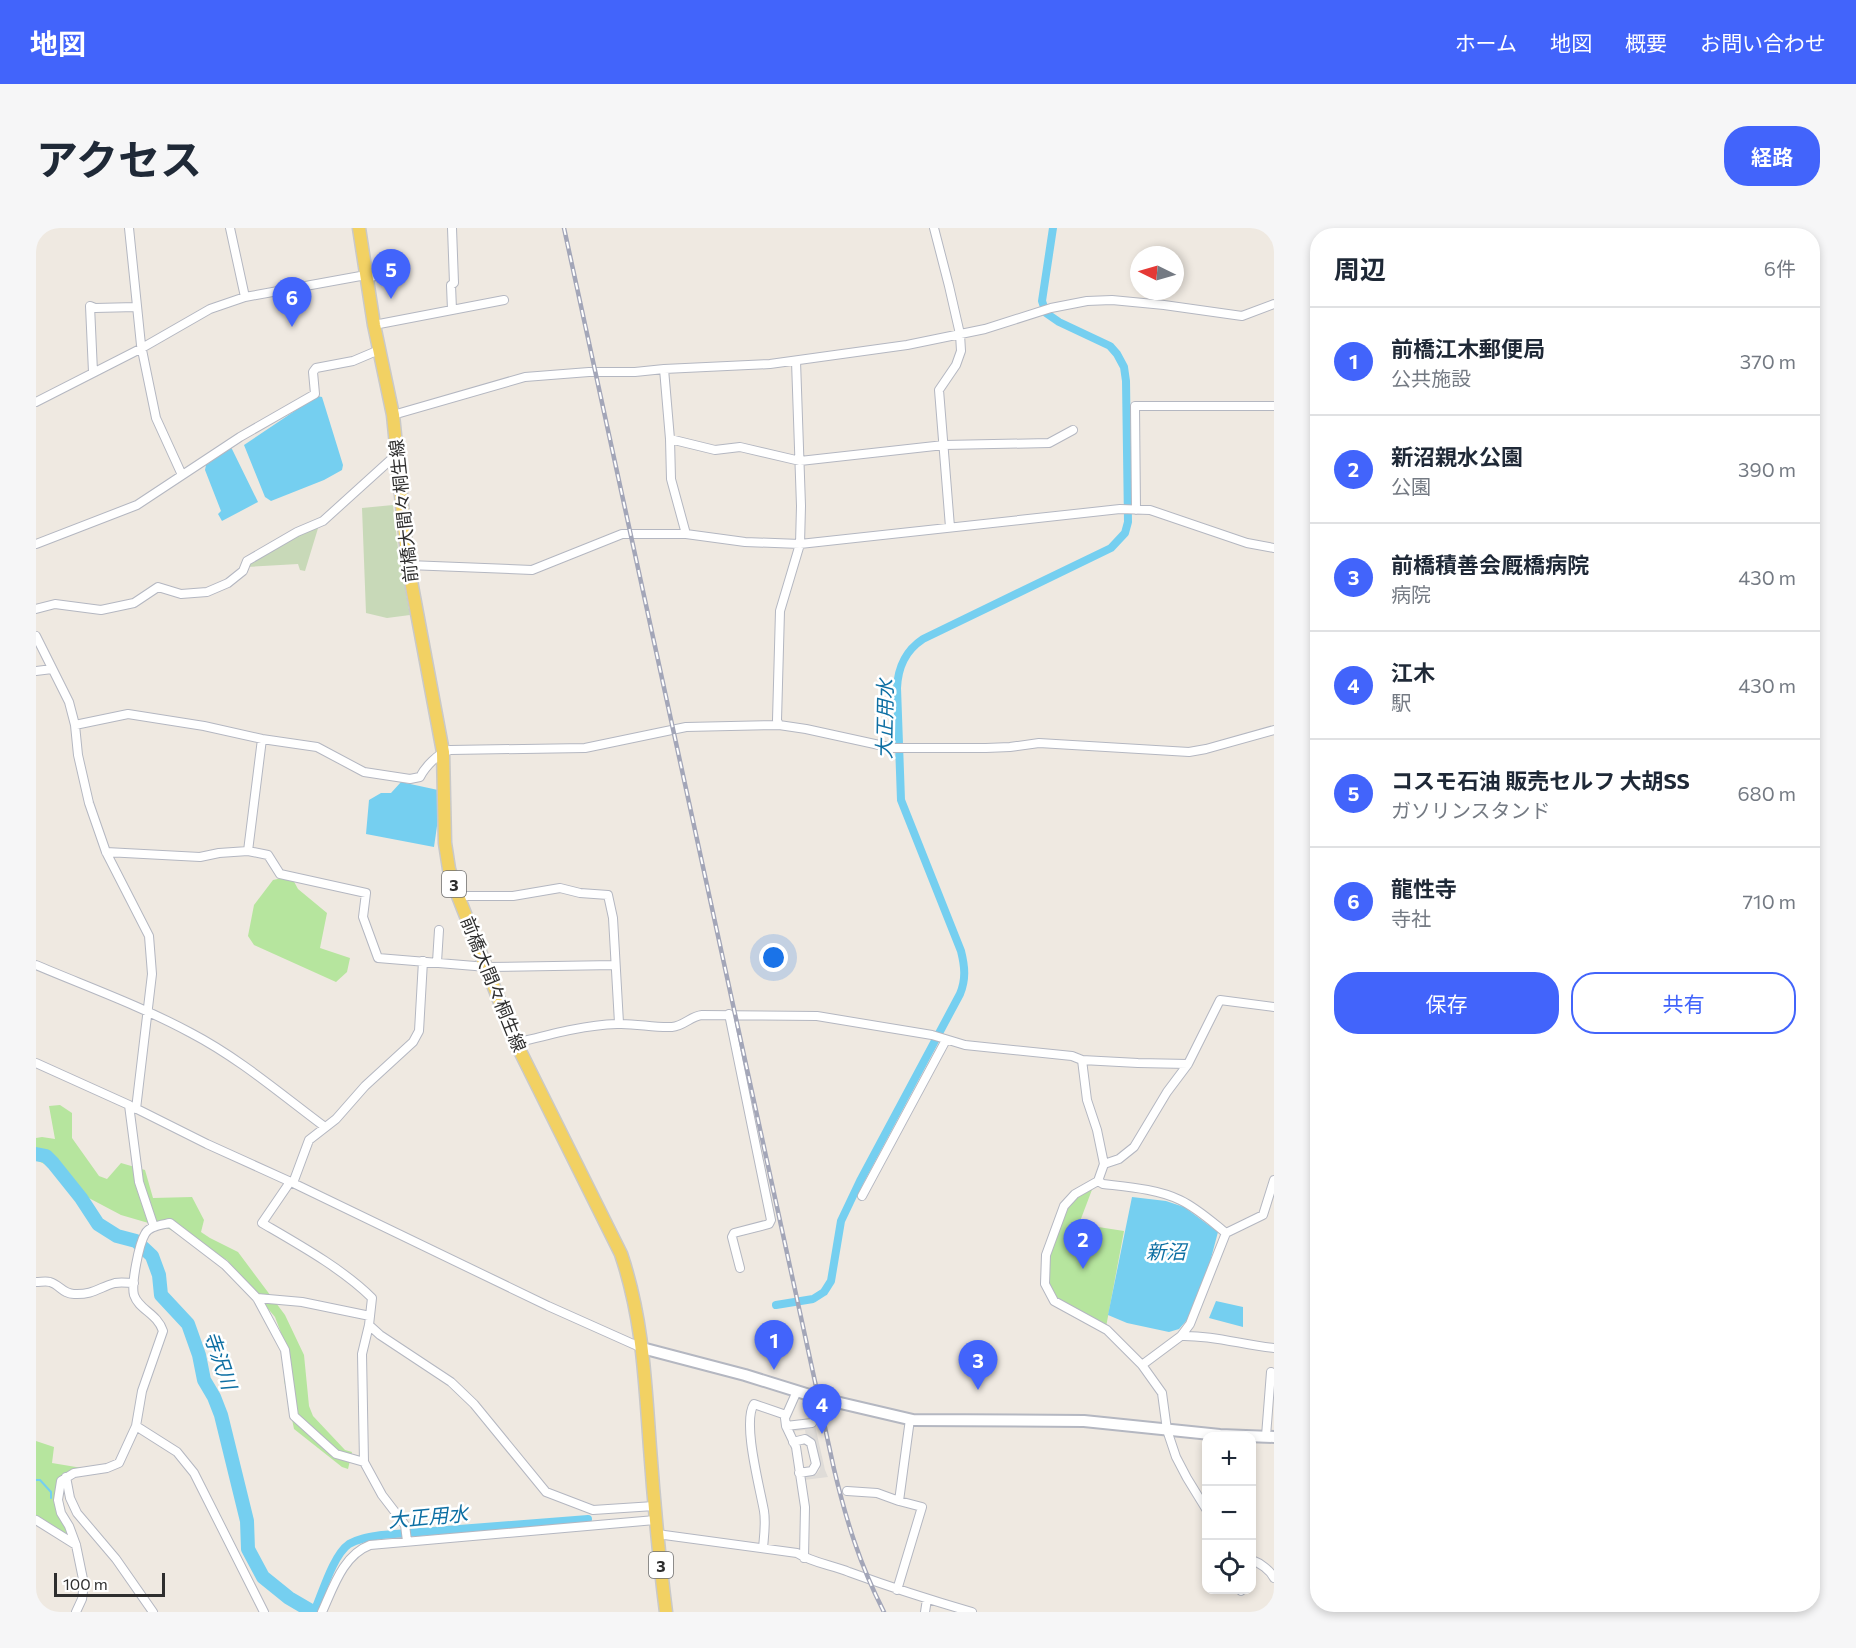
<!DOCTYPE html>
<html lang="ja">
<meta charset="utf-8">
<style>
:root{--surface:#fff;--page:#f6f6f7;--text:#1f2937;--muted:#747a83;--line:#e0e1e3;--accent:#4264fb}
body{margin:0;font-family:Commissioner,"Noto Sans JP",sans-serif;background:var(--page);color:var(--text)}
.controls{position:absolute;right:18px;bottom:18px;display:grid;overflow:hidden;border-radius:12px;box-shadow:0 3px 9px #0003}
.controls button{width:54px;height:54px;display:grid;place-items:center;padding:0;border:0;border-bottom:2px solid var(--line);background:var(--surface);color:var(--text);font:30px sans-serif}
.compass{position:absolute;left:1094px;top:18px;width:54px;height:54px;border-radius:50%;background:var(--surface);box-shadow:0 3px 9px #0003;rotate:275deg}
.scale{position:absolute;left:18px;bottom:15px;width:111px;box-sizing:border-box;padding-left:6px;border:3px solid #2e2e2e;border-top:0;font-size:16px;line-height:21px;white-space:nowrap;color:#2e2e2e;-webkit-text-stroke:4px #fff;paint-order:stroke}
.you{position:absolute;left:738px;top:730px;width:21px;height:21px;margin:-15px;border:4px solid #fff;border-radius:50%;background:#1a73e8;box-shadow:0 0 0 9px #1a73e833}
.badge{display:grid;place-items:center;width:39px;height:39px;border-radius:50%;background:var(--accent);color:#fff;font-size:20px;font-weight:700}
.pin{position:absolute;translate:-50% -50px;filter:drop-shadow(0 2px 3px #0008)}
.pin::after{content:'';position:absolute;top:32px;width:21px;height:18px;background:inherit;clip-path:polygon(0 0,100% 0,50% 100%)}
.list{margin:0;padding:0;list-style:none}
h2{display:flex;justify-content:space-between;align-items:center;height:78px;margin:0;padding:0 24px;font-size:26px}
h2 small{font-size:20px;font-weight:400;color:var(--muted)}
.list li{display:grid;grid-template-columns:39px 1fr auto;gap:18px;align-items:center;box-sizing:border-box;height:108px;padding:0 24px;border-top:2px solid var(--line)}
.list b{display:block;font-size:22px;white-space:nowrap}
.list p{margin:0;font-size:20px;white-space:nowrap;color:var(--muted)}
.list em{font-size:20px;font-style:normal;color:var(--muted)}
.actions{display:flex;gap:12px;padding:18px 24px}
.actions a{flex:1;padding:14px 0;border:2px solid var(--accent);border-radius:24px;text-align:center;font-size:21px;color:var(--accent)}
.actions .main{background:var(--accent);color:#fff}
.icon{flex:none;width:33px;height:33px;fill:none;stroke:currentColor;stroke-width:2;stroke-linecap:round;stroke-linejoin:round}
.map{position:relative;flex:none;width:1238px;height:1384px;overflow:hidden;border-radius:24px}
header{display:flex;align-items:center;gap:36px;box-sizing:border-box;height:84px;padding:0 30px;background:var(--accent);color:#fff}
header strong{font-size:28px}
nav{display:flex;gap:33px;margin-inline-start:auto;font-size:21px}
.intro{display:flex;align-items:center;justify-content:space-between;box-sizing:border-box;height:144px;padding:0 36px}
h1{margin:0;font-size:42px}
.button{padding:15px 27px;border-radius:24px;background:var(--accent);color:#fff;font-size:21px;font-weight:700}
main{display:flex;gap:36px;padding:0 36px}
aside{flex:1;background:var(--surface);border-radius:24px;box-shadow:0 3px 9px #0003}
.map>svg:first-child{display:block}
.green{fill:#b6e59e}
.cemetery{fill:#c8d9b8}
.plaza{fill:#dfdcd8}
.water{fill:#75cff0}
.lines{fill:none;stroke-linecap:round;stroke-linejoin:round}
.stream{stroke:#75cff0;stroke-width:2}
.canal{stroke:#75cff0;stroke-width:8}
.river{stroke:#75cff0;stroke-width:14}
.street-casing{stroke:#b4b7c1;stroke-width:10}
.secondary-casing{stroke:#b4b7c1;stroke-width:14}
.primary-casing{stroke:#c9c9c9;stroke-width:15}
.street{stroke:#fff;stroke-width:8}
.secondary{stroke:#fff;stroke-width:10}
.primary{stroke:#f2d163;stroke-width:12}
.rail-casing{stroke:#a3a6b8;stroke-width:4.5}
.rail{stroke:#fff;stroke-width:2;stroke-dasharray:7;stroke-linecap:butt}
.labels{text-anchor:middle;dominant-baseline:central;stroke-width:5;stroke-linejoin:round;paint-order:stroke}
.shield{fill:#fff;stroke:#6d6d6d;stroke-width:1.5}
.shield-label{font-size:16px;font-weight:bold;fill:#2e2e2e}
.street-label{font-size:18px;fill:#2e2e2e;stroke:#fff}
.water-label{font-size:20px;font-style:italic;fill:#0d6fa3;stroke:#fff}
</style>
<header>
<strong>地図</strong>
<nav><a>ホーム</a><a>地図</a><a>概要</a><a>お問い合わせ</a></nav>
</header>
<div class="intro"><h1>アクセス</h1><a class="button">経路</a></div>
<main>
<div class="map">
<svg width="1238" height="1384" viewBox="0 0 1238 1384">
<rect width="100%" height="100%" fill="#efe9e1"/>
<!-- green -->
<path class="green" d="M255,648L262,661L291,685L284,720L314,730L311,744L300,754L218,717L212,708L218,677L237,652Z
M24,877L36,885V910L63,948L71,951L85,935L109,942L117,970L156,969L168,992L165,1004L174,1010L202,1024L249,1087L268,1127L273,1178L277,1188L309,1222L316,1224L312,1241L306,1239L258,1201L248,1152L254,1129L239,1089L191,1032L133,1001L85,987L49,968L17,940L0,932V910L6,909L19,911L13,878Z
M1057,959L1043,996L1088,1003L1070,1099L1020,1071L1013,1055L1012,1027L1030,979L1040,968Z
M0,1213L18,1219L16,1235L52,1241L23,1251L19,1274L32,1299L34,1309L0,1289Z"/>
<!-- cemetery -->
<path class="cemetery" d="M357,277L362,320L374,387L351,390L330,385L326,280Z
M283,297L269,343L264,342L262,336L211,339L214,334L261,306Z"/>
<!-- plaza -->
<path class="plaza" d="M778,1193L789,1242L792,1249L768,1252L770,1247H780L784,1241L778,1213L774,1209L770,1208L769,1202L759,1203V1209L758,1208L755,1200Z"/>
<!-- water -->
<path class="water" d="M281,168L286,169L307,237L306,242L288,252L235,273L229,269L208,217Z
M195,219L222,274L186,293L182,286L185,283L169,242L170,237Z
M365,554L402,562L401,598L398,619L330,606L333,572L345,565H355Z
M1096,969L1130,973L1148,979L1182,1004L1174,1034L1151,1092L1143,1101L1133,1104L1091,1095L1072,1087Z
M1180,1073L1207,1079V1099L1173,1090Z"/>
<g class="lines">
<!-- stream -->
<path class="stream" d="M0,1252H4L15,1264V1270"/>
<!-- canal -->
<path class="canal" d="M740,1077L777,1071L788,1064L795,1053L805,993L824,953L924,766C930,751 929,739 925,723L865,572L861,460C862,439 869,423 887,411L1075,320L1089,305L1092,294L1090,153L1088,139L1081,126L1074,118L1023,94L1010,85L1006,73L1017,0
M278,1384C286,1366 297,1327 313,1316C323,1310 334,1309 346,1307L552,1291"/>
<!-- river -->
<path class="river" d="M0,926L10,928L17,935L45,970L62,996L81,1008L100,1013L116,1028L123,1047L125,1067L152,1096L163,1127L168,1152L178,1169L185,1187L211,1293L212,1321L227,1349L253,1370L277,1384"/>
<!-- street casing -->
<g class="street-casing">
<path id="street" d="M93,0L105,117L120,190L146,247
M194,0L209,69
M898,0L913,58L924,106L925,123L920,137L903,162L914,299
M330,49L364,46
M416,82L415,57L418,55L416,0
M338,97L468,72
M628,141L634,211L635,251L650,306
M57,144L54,78L59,80L100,79
M0,174L106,120L174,81L209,69L330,47
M357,187L489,149L553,144H599L628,141L734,136L871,117L949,101L1015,80L1051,73L1076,72L1128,77L1206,88L1238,76
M634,211L679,222L704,219L764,233L908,217L1013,215L1037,202
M1100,282L1099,178H1238
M0,316L101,277L204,209L279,166L277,144L280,140L317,133L343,122
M372,337L496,342L586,306H650L709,314L764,316L1084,281L1114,282L1211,315L1238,320
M0,381L19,376L65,382L98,375L122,359L145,366L171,364L192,355L207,343L211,333L261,304L287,293L361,226
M0,408L33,474L39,497L42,527L53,575L70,624L113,708L116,746L100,881
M0,443L16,441
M39,497L92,486L168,498L226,511L281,519L328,544L374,551L384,549C389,539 402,525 414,522L549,520L650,499L743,497L770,501L857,520H950L974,519L1003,515L1153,524L1170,521L1238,502
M743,497L741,492L744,383L764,316L765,278L760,133
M212,623L226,511
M70,624L164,629L183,625L212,623L232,627L244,646L330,665L327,689L342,730L451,739L579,737
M422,668H477L524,660L544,665L572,667L577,690L583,795
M401,734L403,702
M0,737C52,759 105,778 155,805C203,830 246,867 289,899
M693,786L735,992L733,996L698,1005L696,1009L704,1040
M480,815C512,807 547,797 581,796C599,795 618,800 636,799C648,798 655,788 666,787L781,788L896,807L929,817L1036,828L1046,832L1102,835L1152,836L1184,772L1238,779
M1046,832L1051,872L1061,902L1068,936L1062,953L1039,966L1028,978L1010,1027L1009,1056L1018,1073L1071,1102L1106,1137L1126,1165L1131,1202L1140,1229L1151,1250L1170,1281
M0,835L93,877L171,916L257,955L512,1078L606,1120
M93,877L103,954L118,999
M1068,936L1083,931L1098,919L1131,864L1152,836
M1062,953L1067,956C1092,959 1121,961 1144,972C1161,980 1175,993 1190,1005
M254,954L226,995C262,1016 307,1041 336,1070L333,1097L326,1126L328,1234L346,1267L369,1297L371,1313
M257,955L273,912L300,891L329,858L377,814L383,803L387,733
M826,968L910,812
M0,1054C5,1054 10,1053 14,1054C24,1057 27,1066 38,1066C57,1067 64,1059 79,1055C85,1054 92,1055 98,1055
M221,1070L266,1074L334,1088
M333,1097L344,1107L415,1154L438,1176L510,1264L557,1282L618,1278
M1145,1108C1177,1107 1207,1117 1238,1120
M1106,1137L1145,1108L1154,1096L1190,1005L1227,987L1238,952
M761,1163L749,1190L750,1198L760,1219L769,1279L768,1330
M100,1198L141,1224L158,1245L228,1384
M750,1198L776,1195
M1230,1208L1235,1144
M757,1214L769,1211L775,1215L780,1236L776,1243L763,1245
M30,1249L34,1270L41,1285L80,1331L117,1384
M811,1263L841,1265L863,1273L886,1279L861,1362
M863,1273L874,1191
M0,1292L40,1317
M621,1306L761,1325C777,1335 796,1337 813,1344C854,1359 894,1372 936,1384
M727,1320C728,1308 730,1295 728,1283C724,1260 706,1194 718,1176L750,1187
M1216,1332C1224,1335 1234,1342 1238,1350
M1205,1363L1206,1362
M40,1384L46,1371L48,1356L40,1317L33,1298L25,1285L22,1272L25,1253L38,1245L71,1240L83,1235L100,1198L106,1163L127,1103C121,1085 103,1082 98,1067C95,1056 103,1016 109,1006C113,998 125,997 134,995L189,1037L221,1070L249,1122L258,1188L300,1226L328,1234
M286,1384C297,1360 307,1327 334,1317L619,1292
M889,1384L891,1371"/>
</g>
<!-- secondary casing -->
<g class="secondary-casing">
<path id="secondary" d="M606,1120L709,1147L783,1170L877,1192L1048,1193L1184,1207L1238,1209"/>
</g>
<!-- primary casing -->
<g class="primary-casing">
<path id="primary" d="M323,0L338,97L357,187L372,337L407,524L409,615L413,641L422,668L480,815L585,1026C607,1091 609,1153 614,1220C618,1275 623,1329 630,1384"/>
</g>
<!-- street -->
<use href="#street" class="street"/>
<!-- secondary -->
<use href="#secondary" class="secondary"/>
<!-- primary -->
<use href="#primary" class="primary"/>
<!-- rail casing -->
<g class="rail-casing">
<path id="rail" d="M528,0L798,1241C810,1292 824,1337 848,1384"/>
</g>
<!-- rail -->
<use href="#rail" class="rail"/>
</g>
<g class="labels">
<!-- shield labels -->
<g class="shield">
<rect x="406" y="643" width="24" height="26" rx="4.5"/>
<rect x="613" y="1324" width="24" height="26" rx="4.5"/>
</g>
<g class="shield-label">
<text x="418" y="656">3</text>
<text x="625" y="1337">3</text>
</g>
<!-- street labels -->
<g class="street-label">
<text transform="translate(367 283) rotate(-96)">前橋大間々桐生線</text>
<text transform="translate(458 756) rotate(68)">前橋大間々桐生線</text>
</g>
<!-- water labels -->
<g class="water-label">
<text transform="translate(848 491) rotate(-89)">大正用水</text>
<text x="1130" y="1023">新沼</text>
<text transform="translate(185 1132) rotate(71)">寺沢川</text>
<text transform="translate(392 1288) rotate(-5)">大正用水</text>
</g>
</g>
</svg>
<div class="controls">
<button>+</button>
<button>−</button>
<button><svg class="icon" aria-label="locate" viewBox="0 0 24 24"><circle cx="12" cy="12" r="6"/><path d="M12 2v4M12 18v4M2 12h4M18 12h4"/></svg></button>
</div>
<svg class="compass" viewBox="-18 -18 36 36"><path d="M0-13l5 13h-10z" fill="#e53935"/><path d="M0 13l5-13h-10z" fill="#747a83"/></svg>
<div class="scale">100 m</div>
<div class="you"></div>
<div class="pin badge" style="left:738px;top:1142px">1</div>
<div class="pin badge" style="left:1047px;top:1041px">2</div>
<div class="pin badge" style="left:942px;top:1162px">3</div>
<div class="pin badge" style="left:786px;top:1206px">4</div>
<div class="pin badge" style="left:355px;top:71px">5</div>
<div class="pin badge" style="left:256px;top:99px">6</div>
</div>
<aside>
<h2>周辺<small>6件</small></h2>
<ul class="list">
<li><span class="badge">1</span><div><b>前橋江木郵便局</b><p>公共施設</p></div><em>370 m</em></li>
<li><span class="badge">2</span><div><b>新沼親水公園</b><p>公園</p></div><em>390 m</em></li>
<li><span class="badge">3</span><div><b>前橋積善会厩橋病院</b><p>病院</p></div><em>430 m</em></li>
<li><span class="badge">4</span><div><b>江木</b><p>駅</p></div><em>430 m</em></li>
<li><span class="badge">5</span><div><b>コスモ石油 販売セルフ 大胡SS</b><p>ガソリンスタンド</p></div><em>680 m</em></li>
<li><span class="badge">6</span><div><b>龍性寺</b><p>寺社</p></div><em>710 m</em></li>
</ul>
<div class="actions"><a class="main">保存</a><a>共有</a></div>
</aside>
</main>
